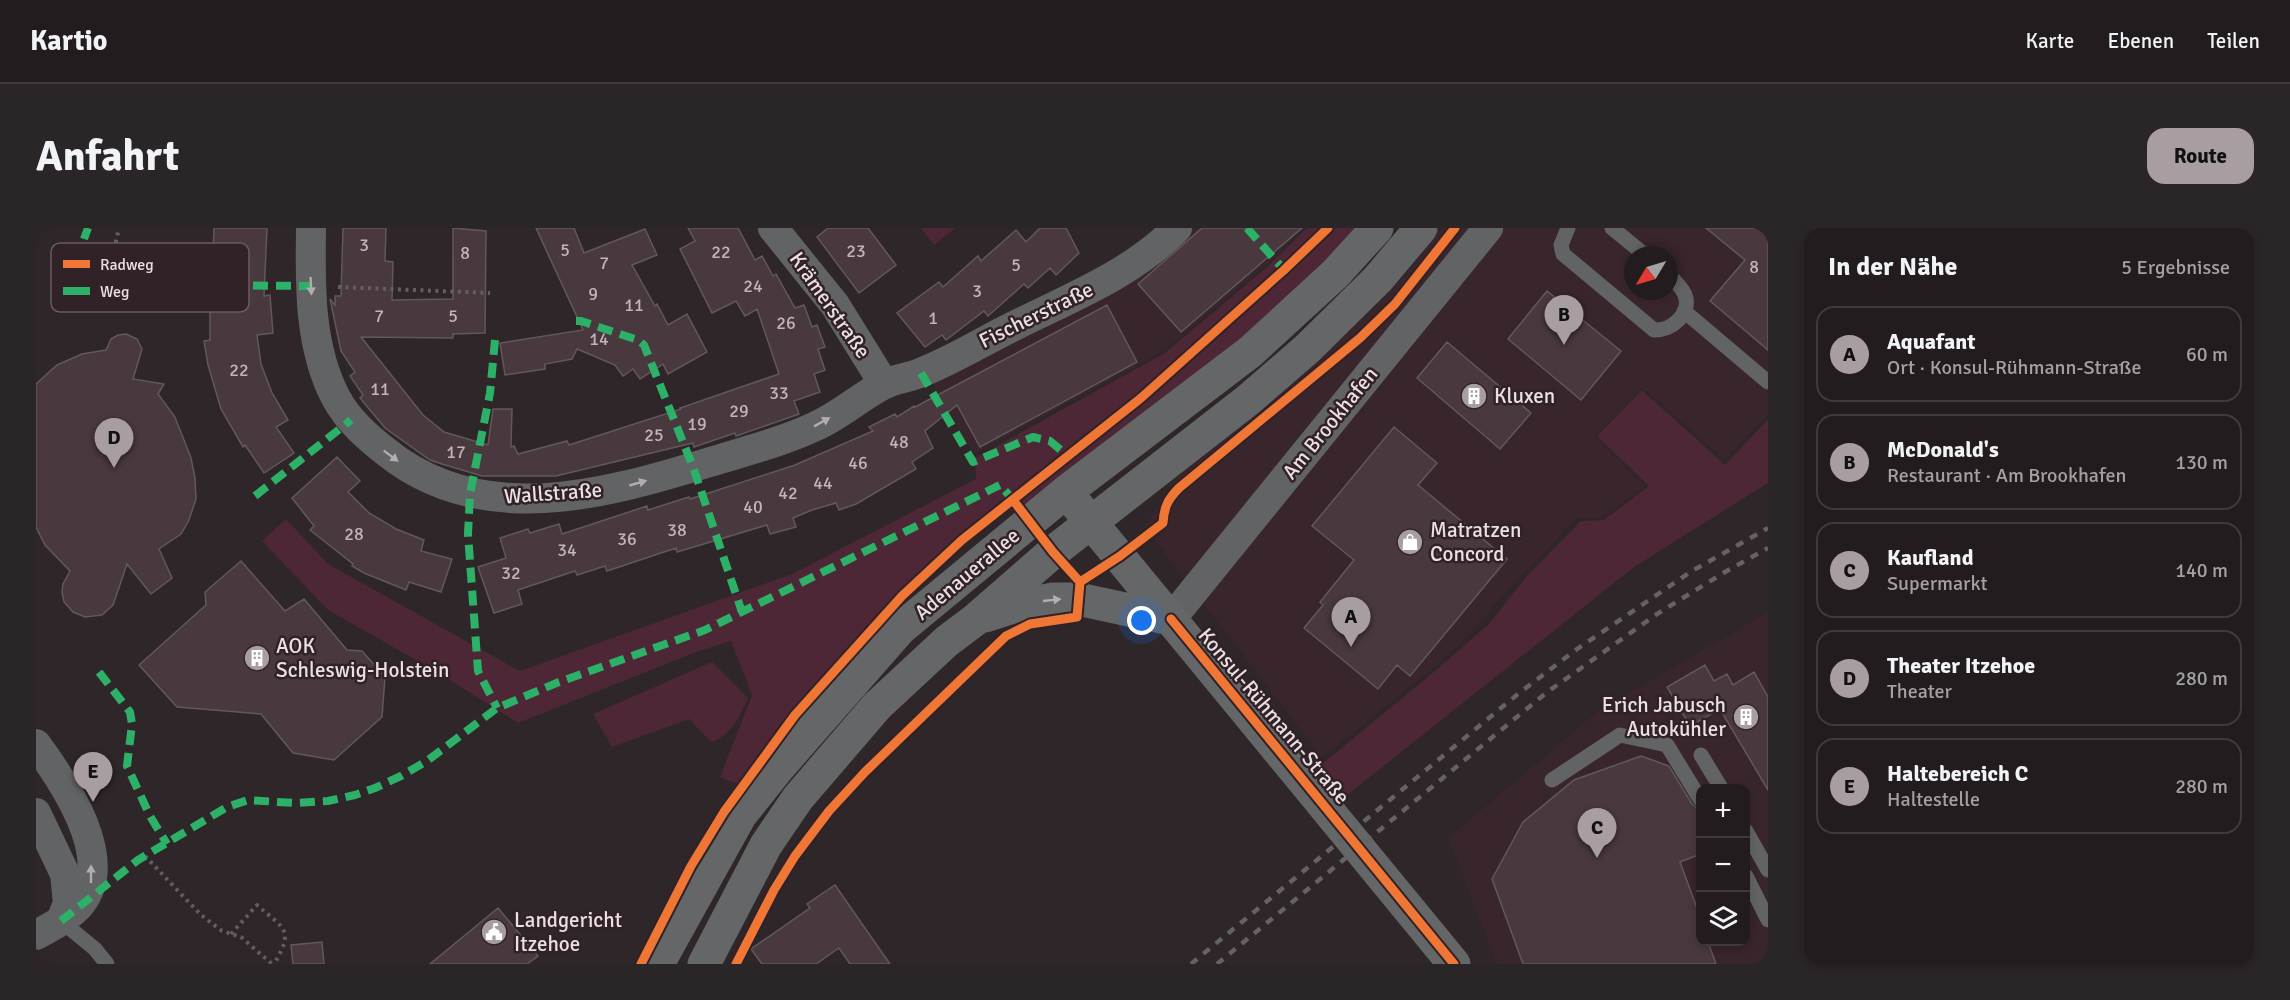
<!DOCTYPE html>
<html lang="de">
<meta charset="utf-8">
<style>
:root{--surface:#221c1e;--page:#2a2527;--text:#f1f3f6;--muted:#a2a1a4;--line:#3f3a3c;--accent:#a89ea2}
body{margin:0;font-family:Signika,sans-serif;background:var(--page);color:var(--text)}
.controls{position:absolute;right:18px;bottom:18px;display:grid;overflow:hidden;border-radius:12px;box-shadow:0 3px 9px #0003}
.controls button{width:54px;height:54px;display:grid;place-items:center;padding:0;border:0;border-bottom:2px solid var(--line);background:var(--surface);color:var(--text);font:30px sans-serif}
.compass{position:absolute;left:1588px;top:18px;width:54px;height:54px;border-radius:50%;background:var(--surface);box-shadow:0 3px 9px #0003;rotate:232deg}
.you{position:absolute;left:1106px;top:393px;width:21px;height:21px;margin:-15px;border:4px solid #fff;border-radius:50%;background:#1a73e8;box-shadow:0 0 0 9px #1a73e833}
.badge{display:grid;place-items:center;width:39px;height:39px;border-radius:50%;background:var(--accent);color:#111;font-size:20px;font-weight:700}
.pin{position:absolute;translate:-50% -50px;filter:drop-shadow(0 2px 3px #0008)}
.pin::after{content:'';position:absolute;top:32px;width:21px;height:18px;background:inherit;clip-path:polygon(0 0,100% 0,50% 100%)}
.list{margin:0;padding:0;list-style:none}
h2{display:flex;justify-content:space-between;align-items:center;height:78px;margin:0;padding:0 24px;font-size:26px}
h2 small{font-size:20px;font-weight:400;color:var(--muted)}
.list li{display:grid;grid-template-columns:39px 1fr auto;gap:18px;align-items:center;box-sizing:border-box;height:96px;margin:0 12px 12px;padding:0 12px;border:2px solid var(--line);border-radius:18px}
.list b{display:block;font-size:22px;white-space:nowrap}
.list p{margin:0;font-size:20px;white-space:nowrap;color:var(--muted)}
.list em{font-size:20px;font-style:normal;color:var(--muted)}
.icon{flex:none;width:33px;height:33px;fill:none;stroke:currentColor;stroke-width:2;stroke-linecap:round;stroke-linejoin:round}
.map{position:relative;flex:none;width:1732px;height:736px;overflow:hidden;border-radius:18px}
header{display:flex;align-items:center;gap:36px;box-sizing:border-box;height:84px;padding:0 30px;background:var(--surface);border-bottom:2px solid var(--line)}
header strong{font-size:28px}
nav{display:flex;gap:33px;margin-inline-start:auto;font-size:21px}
.intro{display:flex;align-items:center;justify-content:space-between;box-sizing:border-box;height:144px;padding:0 36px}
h1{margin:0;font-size:42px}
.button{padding:15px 27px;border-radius:18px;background:var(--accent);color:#111;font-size:21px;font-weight:700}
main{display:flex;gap:36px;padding:0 36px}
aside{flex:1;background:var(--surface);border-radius:18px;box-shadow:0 3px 9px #0003}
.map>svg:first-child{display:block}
.built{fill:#39252c;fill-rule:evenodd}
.green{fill:#4e2737}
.building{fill:#4a383f;stroke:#60595b;stroke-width:1.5}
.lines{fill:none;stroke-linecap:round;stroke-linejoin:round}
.path{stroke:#615f61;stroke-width:4;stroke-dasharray:3 4.5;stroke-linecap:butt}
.lane{stroke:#626364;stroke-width:15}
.street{stroke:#626364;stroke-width:30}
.secondary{stroke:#656667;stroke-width:33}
.rail{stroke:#656264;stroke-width:4.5;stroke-dasharray:8 8;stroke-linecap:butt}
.quiet{stroke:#2db169;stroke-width:8;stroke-dasharray:15 8;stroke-linecap:butt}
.cycleway-casing{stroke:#312227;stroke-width:13}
.cycleway{stroke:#f07635;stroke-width:9}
.oneway{fill:#b4adb0}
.oneway2{fill:#b5afb1}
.labels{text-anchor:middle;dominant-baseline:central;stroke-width:5;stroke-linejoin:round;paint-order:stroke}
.number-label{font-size:18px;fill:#c2b5ba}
.street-label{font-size:21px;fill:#eadfe3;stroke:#312227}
.poi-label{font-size:21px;fill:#eadfe3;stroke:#312227;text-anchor:start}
.key{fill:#312227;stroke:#685b5f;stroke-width:1.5}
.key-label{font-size:16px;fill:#eadfe3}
</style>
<header>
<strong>Kartio</strong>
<nav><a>Karte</a><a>Ebenen</a><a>Teilen</a></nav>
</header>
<div class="intro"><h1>Anfahrt</h1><a class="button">Route</a></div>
<main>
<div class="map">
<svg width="1732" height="736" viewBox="0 0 1732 736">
<rect width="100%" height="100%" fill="#2e2628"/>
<!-- built -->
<path class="built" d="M1154,0H1267L1228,39L1128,123L937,227L896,154Z
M1406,0H1732V187L1689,232L1606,160L1559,209L1610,258L1567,290L1540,291L1461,374L1447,394L1399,439L1286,530L1108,299L1142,249L1270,144L1363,54ZM1597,27H1633V63H1597Z
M1732,384V736H1461L1412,610L1562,483ZM1664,560H1710V714H1664Z"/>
<!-- green -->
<path class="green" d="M885,0H919L898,17Z
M1271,0H1324L1245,81L999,272L941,298L883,349L817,418L706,558L684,549L716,467L695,413L660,424L482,495L403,445L292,382L226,313L250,291L292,336L484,443L756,346L940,251L939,230L1129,125L1230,40Z
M1606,162L1689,237L1732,191V255L1598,339L1311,567L1285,537L1393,448L1453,396L1489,350L1545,293L1568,292L1613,258L1561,208Z
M676,434L712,470C704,488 695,508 675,514L653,491L576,519L557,486Z"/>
<!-- building -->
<path class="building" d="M178,0H231L228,68L234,67L237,105L221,107L225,136L236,165L252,192L240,199L258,225L228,245L209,217L207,219L185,181L172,137L168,113L174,112V76L208,74L206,30L177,29Z
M307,0H350L349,33L357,34L356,72L417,71V0L450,3L449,105L417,106V110L325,109L387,187L408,204L452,217L457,181H476L475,219L478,218L482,226L531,213L533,217L645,181L644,180L743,146L721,81L709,88L700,73L676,85L644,21L659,13L652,0H702L719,32L726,28L737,48L740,46L759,80L768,77L776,99L781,97L789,119L782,121L789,142L778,146L784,164L758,173L763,186L700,208L699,205L658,219L657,215L520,248H446L406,236L394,232L349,200L324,170L327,167L314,148L319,144L305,123L294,71L299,77V68H305Z
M500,0H538L548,25L609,1L621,27L596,37L619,78L621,76L632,97L651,86L671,124L632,146L627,136L604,151L597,141L587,148L579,137L541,121L536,131L509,136V141L469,147L464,115L547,102Z
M792,0H832L860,37L823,65L781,9Z
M1004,0H1030L1043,25L1020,47L1014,40L992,60L988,56L952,88L948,83L910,112L906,107L889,119L861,85L903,54L907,59L942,28L945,33L980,2L990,14Z
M1166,0H1266L1145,104L1102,56Z
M1670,0H1732V122L1674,73L1709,32Z
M1511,63L1585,123L1545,172L1472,111Z
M1071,77L1101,134L944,219L921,177L889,203L897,220L876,234L880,241L820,276L803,282L800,275L776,282L757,290L760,299L734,306L731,297L641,324L640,320L571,343L569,338L541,347L539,343L482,362L486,376L458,385L442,339L470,330L464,310L492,301L494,305L523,296L526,306L611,278L612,282L653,269L654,271L759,237L837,203L833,199L859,186L861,189L878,178L879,179Z
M90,106L101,111L106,121L97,151L128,156L122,166L139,189L155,230L159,250L160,271L153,292L145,306L123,321L136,350L115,366L91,336L77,377L66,387L49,389L37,384L28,374L26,364L27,356L34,343L9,317L0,299V156L21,137L46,126L70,122L75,111L82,107Z
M1411,114L1495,185L1464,221L1381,150Z
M1358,199L1401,235L1382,257L1471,331L1374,448L1361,437L1342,461L1268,400L1287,377L1284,374L1318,332L1276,298Z
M301,229L324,253L312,264L333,285L360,301L388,312L385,323L416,331L405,364L373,354L370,362L328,345L316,338L317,336L274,302L278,298L256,270Z
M205,333L249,383L268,371L311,422L326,423L349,449L346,489L298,532L257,525L225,486L141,479L103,437L170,377L169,364Z
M1669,437L1678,453L1691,446L1697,457L1718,444L1732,469V562L1684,481L1654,498L1631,459Z
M1605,528L1633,538L1656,576L1665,583V626L1644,634L1665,691V714H1672L1680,736H1487L1456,651L1487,594L1538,552Z
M799,657L854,736H814L803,720L780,736H726L715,721L774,680L771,676Z
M462,680L502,728L491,736H394Z
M286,714L288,736H257L255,717Z"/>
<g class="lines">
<!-- path -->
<path class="path" d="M78,22L83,0
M302,59L454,65
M109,628L165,687L186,703L205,709L236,736
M195,706L221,677C248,701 259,701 238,736"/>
<!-- lane -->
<path class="lane" d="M1532,0L1525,17L1527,26L1618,102C1635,103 1656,86 1649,67C1646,60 1638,52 1633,48
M1576,0L1609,27
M1648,83L1732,154
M1665,527L1685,560
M1516,552L1584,507L1631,517L1664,571
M1710,603L1732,642
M1710,648L1732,692
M25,693L59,721L71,736"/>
<!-- street -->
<path class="street" d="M275,0C274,56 273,119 300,170C312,192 330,208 349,223C445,301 567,267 674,234C710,223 746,214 780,198C804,187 824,169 847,157C858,151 872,150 884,145C915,133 944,115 974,100C1031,71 1095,47 1141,0
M737,0L799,77L848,156
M1135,391L1452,0
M0,516C28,554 83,634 42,679C30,691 15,699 0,707
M0,585L29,646L32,675L25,693"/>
<!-- secondary -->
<path class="secondary" d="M1040,276L1418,736
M949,388L980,378L1017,371H1042L1135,391
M622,736L704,588L743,539L864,401L1031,263L1214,124L1299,46L1341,0
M668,736L730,617L762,570L841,478L911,413L939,392L1017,324L1212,172L1271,121L1342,51L1385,0"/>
<!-- rail -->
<path class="rail" d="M1155,736L1482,466L1541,421L1656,343L1732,300
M1181,736L1510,465L1621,386L1689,344L1732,320"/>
<!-- quiet -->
<path class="quiet" d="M1211,0L1248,42
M48,11L52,0
M125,57L274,58
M540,93H545L602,112L608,117L657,239L706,384
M459,112L454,165L434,266L432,306L442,443L461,480
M885,145L937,234L997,209L1014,213L1033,229
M219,268L315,192
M63,444L94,484L96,496L91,538L114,588L131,616
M25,693L102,632L191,579L212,572L258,575L292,573L319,567L339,560L365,548L391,533L461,480L523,454L669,402L964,257L979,274"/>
<!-- cycleway casing -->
<g class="cycleway-casing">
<path id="cycleway" d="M977,272L1017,324L1044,354
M1135,391L1418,736
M605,736L655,638L688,584L759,487L866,368L926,312L1105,170L1248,42L1292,0
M700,736L738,662L759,628L793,583L829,544L970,408L994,396L1041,389L1044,354L1084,328L1127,295C1128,279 1132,271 1143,260L1324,110L1359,76L1419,0"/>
</g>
<!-- cycleway -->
<use href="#cycleway" class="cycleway"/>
</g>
<!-- one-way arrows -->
<defs><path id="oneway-solid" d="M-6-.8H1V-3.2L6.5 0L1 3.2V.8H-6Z" transform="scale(1.5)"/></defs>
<g class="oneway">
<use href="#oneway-solid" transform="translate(275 58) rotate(87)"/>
<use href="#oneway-solid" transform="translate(786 194) rotate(-29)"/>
<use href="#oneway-solid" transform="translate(355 228) rotate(37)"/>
<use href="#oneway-solid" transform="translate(602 255) rotate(-16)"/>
<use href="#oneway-solid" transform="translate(55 646) rotate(-90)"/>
</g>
<use class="oneway2" href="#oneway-solid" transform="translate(1016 372) rotate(-6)"/>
<!-- icons -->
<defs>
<g id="building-disc" transform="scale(1.35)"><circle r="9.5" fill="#a89ea2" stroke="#312227"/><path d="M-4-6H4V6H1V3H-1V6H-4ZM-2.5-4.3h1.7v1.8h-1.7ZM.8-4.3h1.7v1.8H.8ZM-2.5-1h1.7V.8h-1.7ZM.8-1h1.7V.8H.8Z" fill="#fff"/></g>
<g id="shop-disc" transform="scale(1.35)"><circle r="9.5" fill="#a89ea2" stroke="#312227"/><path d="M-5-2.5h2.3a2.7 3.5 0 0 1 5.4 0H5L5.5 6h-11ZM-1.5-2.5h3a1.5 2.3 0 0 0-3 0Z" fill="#fff"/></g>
<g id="civic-disc" transform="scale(1.35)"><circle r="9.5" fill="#a89ea2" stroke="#312227"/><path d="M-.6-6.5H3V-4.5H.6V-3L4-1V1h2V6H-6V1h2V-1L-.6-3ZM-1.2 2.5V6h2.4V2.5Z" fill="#fff"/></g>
</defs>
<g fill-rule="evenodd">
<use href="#building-disc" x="1438" y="168"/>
<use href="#shop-disc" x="1374" y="314"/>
<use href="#building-disc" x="221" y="430"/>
<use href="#building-disc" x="1710" y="489"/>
<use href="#civic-disc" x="458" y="704"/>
</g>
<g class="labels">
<!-- number labels -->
<g class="number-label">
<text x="328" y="17">3</text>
<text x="529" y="22">5</text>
<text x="820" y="23">23</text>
<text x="685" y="24">22</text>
<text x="429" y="25">8</text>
<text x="568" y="35">7</text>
<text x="980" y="37">5</text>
<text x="1718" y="39">8</text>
<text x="717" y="58">24</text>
<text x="941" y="63">3</text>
<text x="557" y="66">9</text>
<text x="598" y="77">11</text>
<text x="343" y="88">7</text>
<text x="417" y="88">5</text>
<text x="897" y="90">1</text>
<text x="750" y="95">26</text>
<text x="563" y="111">14</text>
<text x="203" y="142">22</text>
<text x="344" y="161">11</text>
<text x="743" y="165">33</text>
<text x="703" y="183">29</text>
<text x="661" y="196">19</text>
<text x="618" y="207">25</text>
<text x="863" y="214">48</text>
<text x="420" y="224">17</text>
<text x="822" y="235">46</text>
<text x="787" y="255">44</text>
<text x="752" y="265">42</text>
<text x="717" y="279">40</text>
<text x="641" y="302">38</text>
<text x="318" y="306">28</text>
<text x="591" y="311">36</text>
<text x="531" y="322">34</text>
<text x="475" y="345">32</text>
</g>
<!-- street labels -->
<g class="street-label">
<text transform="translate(794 77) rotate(55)">Krämerstraße</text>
<text transform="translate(1000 87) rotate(-26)">Fischerstraße</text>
<text transform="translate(1294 195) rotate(-51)">Am Brookhafen</text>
<text transform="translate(517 265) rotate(-4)">Wallstraße</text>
<text transform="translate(931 346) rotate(-40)">Adenauerallee</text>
<text transform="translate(1238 488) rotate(50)">Konsul-Rühmann-Straße</text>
</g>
<!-- poi labels -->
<g class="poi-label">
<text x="1458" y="168">Kluxen</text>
<text x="1394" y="302">Matratzen<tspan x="1394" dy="24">Concord</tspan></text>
<text x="240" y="418">AOK<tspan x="240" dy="24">Schleswig-Holstein</tspan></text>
<text x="1690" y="477" text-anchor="end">Erich Jabusch<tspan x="1690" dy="24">Autokühler</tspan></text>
<text x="478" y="692">Landgericht<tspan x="478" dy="24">Itzehoe</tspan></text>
</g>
</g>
<!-- legend -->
<rect x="15" y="15" width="198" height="69" rx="9" class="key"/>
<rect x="27" y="32" width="27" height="8" fill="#f07635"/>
<rect x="27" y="59" width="27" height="8" fill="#2db169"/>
<g class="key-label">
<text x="64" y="42">Radweg</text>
<text x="64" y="69">Weg</text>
</g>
</svg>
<div class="controls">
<button>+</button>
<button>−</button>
<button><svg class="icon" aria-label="layers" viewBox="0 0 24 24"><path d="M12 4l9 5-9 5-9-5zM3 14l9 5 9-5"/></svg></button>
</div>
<svg class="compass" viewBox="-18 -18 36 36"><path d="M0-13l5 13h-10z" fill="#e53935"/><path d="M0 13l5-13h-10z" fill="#a2a1a4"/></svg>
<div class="you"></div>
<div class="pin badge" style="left:1315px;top:419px">A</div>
<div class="pin badge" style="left:1528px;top:117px">B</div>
<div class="pin badge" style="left:1561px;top:630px">C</div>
<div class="pin badge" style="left:78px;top:240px">D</div>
<div class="pin badge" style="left:57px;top:574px">E</div>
</div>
<aside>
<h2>In der Nähe<small>5 Ergebnisse</small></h2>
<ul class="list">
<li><span class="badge">A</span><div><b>Aquafant</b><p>Ort · Konsul-Rühmann-Straße</p></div><em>60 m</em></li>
<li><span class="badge">B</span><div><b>McDonald's</b><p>Restaurant · Am Brookhafen</p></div><em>130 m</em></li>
<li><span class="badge">C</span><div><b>Kaufland</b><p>Supermarkt</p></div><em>140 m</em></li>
<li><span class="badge">D</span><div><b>Theater Itzehoe</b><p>Theater</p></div><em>280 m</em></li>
<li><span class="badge">E</span><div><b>Haltebereich C</b><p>Haltestelle</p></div><em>280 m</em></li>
</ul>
</aside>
</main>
